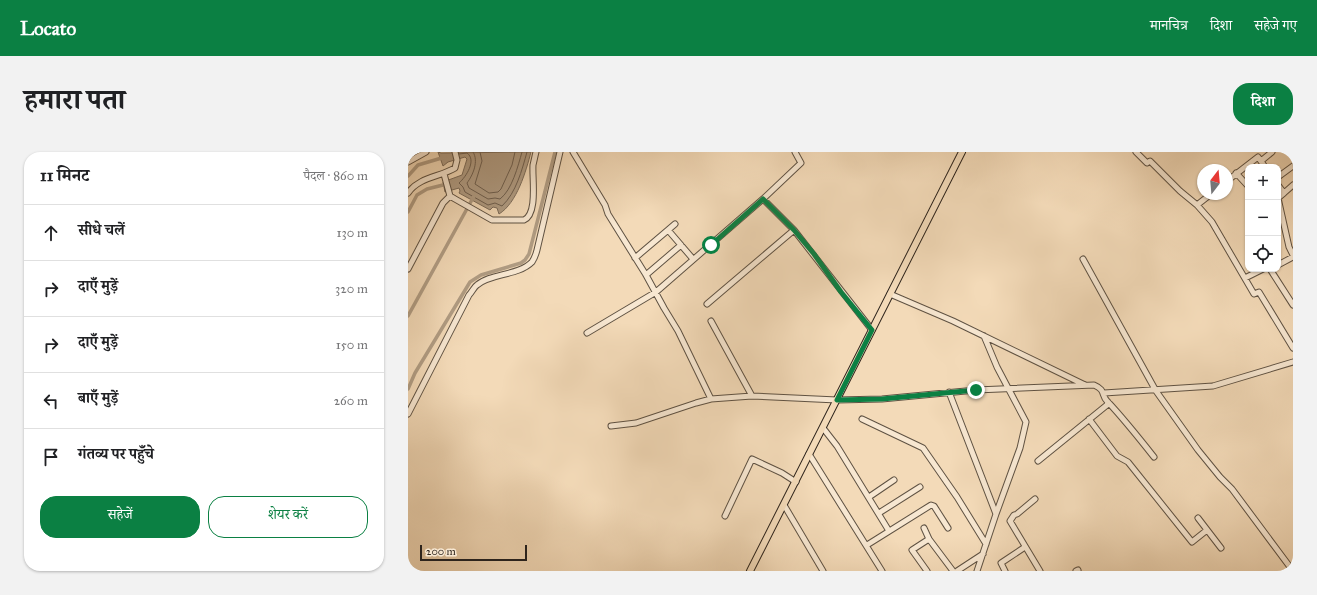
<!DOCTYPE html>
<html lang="hi">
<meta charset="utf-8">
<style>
:root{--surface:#fff;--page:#f2f2f2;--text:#202124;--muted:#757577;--line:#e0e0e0;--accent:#0b8043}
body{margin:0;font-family:"IM FELL Great Primer","Noto Serif Devanagari",serif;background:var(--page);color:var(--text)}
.controls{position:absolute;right:12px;top:12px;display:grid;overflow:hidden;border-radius:8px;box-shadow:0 1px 3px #0004}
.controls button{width:36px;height:36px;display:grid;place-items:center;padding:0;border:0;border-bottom:1px solid var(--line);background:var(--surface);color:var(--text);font:20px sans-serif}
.compass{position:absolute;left:789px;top:12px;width:36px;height:36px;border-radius:50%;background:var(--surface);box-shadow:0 1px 3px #0004;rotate:16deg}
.scale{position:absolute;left:12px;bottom:10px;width:107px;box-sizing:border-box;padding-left:4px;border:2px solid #2e241c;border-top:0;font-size:11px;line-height:14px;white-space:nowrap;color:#2e241c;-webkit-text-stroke:3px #f7e7d1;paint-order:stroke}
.stop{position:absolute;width:12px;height:12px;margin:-9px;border:3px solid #0b8043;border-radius:50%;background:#fff}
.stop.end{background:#0b8043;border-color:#fff;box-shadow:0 1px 4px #0008}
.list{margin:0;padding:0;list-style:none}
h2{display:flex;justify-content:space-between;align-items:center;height:52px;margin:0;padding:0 16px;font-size:17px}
h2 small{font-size:13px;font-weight:400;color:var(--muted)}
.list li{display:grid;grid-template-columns:26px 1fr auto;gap:12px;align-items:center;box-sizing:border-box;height:56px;padding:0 16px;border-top:1px solid var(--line)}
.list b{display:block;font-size:15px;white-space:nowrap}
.list em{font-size:13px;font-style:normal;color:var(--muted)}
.actions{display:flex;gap:8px;padding:12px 16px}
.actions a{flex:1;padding:9px 0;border:1px solid var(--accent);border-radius:16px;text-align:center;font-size:14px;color:var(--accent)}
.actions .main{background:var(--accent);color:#fff}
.icon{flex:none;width:22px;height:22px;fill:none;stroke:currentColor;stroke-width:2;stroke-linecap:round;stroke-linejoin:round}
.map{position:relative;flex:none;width:885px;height:419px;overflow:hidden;border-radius:16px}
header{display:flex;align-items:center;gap:24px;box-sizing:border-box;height:56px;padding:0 20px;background:var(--accent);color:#fff}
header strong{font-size:19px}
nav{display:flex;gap:22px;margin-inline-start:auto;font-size:14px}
.intro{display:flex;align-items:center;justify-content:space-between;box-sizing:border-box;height:96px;padding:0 24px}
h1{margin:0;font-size:28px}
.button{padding:10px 18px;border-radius:16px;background:var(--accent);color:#fff;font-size:14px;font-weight:700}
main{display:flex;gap:24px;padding:0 24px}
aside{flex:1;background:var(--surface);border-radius:16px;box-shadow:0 1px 3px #0004}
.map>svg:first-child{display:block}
.water{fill:#b09c83;stroke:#7c6c5a}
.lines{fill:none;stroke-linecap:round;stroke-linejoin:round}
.shore{stroke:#6f6050;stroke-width:1}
.canal{stroke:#b09c83;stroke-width:3.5}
.minor-casing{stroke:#5f5243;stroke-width:7}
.major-casing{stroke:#2e241c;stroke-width:8}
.minor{stroke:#f7e7d1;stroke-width:5}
.major{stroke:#f3dab8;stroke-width:6}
.route{stroke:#0b8043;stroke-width:5}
</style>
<header>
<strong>Locato</strong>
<nav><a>मानचित्र</a><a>दिशा</a><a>सहेजे गए</a></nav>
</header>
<div class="intro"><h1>हमारा पता</h1><a class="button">दिशा</a></div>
<main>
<aside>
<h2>11 मिनट<small>पैदल · 860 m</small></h2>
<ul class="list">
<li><svg class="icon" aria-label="ahead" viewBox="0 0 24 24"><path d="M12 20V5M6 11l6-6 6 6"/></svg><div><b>सीधे चलें</b></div><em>130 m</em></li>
<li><svg class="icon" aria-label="right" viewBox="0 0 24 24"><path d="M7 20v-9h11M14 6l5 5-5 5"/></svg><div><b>दाएँ मुड़ें</b></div><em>320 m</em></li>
<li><svg class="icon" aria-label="right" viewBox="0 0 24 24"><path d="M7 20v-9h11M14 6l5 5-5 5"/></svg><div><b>दाएँ मुड़ें</b></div><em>150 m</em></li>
<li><svg class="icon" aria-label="left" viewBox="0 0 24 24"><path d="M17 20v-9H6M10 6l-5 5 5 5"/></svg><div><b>बाएँ मुड़ें</b></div><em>260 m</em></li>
<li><svg class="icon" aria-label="arrive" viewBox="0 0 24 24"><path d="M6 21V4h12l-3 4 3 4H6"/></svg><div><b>गंतव्य पर पहुँचे</b></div></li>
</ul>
<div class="actions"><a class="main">सहेजें</a><a>शेयर करें</a></div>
</aside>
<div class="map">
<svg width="885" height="419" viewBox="0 0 885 419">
<rect width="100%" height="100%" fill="#f3dab8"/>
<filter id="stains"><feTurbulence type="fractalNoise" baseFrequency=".005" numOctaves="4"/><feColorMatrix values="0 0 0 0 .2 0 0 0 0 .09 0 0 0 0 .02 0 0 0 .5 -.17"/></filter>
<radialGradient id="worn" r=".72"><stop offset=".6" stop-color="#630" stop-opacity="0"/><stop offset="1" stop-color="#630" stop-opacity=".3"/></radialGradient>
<!-- water -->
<path class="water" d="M30,0L33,1L123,0C118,19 109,51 91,62L89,56L85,55L82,58L51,41L52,39L51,36L37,40L35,30L54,23L59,7L57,5L40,10L35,14Z"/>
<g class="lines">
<!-- shore -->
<path class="shore" d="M65,0C71,9 65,23 59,31L61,36L80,47L87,46L92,47C104,38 110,14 114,0
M72,0L74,9L67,32L81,41L90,40L93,37L104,13L107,0
M51,2L59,1C69,8 58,25 51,31L55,35L57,40L80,53L87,51L94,54C108,41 114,18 119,0"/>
<!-- canal -->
<path class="canal" d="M0,24L10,13L37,5
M0,60L9,43L19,37L39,32
M0,164L66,44
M0,237L7,221L62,130L73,123L113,111L117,108L121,102L147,0"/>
<!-- minor casing -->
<g class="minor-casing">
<path id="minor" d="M165,0L197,53L200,62L238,123L256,156L270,179L303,247
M728,0L739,11L742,9L772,39L789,53L803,42
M853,9L864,0
M0,10L18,0
M828,21L840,34
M36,22L42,44L47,47L84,68H116C130,62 124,26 125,13C126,9 127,4 128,0
M870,25L885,14
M819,29L850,5L857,15
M870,33L876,41L870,46L881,95L885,103
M0,41C11,25 32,25 47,16L49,8L47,0
M876,41L885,33
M355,47L386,78L464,178
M789,53L804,70L846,142L851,140L885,196
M260,78L267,72
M227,106L260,78L285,107
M675,107L748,239L790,298L812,325L824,337L885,419
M870,113L885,105
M0,117L35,51L42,44
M862,117L885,153
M238,123L273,93
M837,126L855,117
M482,142L545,169L677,233
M299,152L386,78
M303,169L344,244
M179,181L248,140L355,47L393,11L387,0
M541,240L588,362L612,296L618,270L589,215L576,184
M696,241L805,234L885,210
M0,262L61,143C64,140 66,135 69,133C83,121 110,124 124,110C126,107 128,102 129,98L152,0
M454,267L515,296L549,345L578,392
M681,267L709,304L720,310L784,390L799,378
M203,274L228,271L288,251L303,247L344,244L429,248L474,247L568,238L686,233C698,238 693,243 699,249C716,267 731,286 746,305
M415,276L429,294L481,379
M401,302L474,419
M630,309L699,253L700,250
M461,345L486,328
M627,347L609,362L606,363L602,369L632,419
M376,353L415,419
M471,361L512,335
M317,364L344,307L374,321L388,330
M790,366L813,396
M516,376L521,387
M459,393L523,353L526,354L540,376
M519,419L504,398L521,387L545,419
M549,419L575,402
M569,419L588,362
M597,419L593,411L617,395
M668,419L670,418"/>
</g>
<!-- major casing -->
<g class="major-casing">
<path id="major" d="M342,419L554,0"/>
</g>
<!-- minor -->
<use href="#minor" class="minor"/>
<!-- major -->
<use href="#major" class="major"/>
</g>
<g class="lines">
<!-- route -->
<path class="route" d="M303,93L355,47L386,78L406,102L433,140L464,178L429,248L474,247L568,238"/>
</g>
<rect width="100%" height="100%" filter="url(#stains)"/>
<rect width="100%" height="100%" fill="url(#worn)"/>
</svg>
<div class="controls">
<button>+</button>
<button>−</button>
<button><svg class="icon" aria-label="locate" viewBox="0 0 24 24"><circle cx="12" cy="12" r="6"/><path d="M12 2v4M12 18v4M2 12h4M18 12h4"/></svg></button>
</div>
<svg class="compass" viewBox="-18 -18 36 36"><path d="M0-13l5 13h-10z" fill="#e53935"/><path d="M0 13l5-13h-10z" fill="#757577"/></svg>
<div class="scale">200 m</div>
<div class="stop" style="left:303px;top:93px"></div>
<div class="stop end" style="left:568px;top:238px"></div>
</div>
</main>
